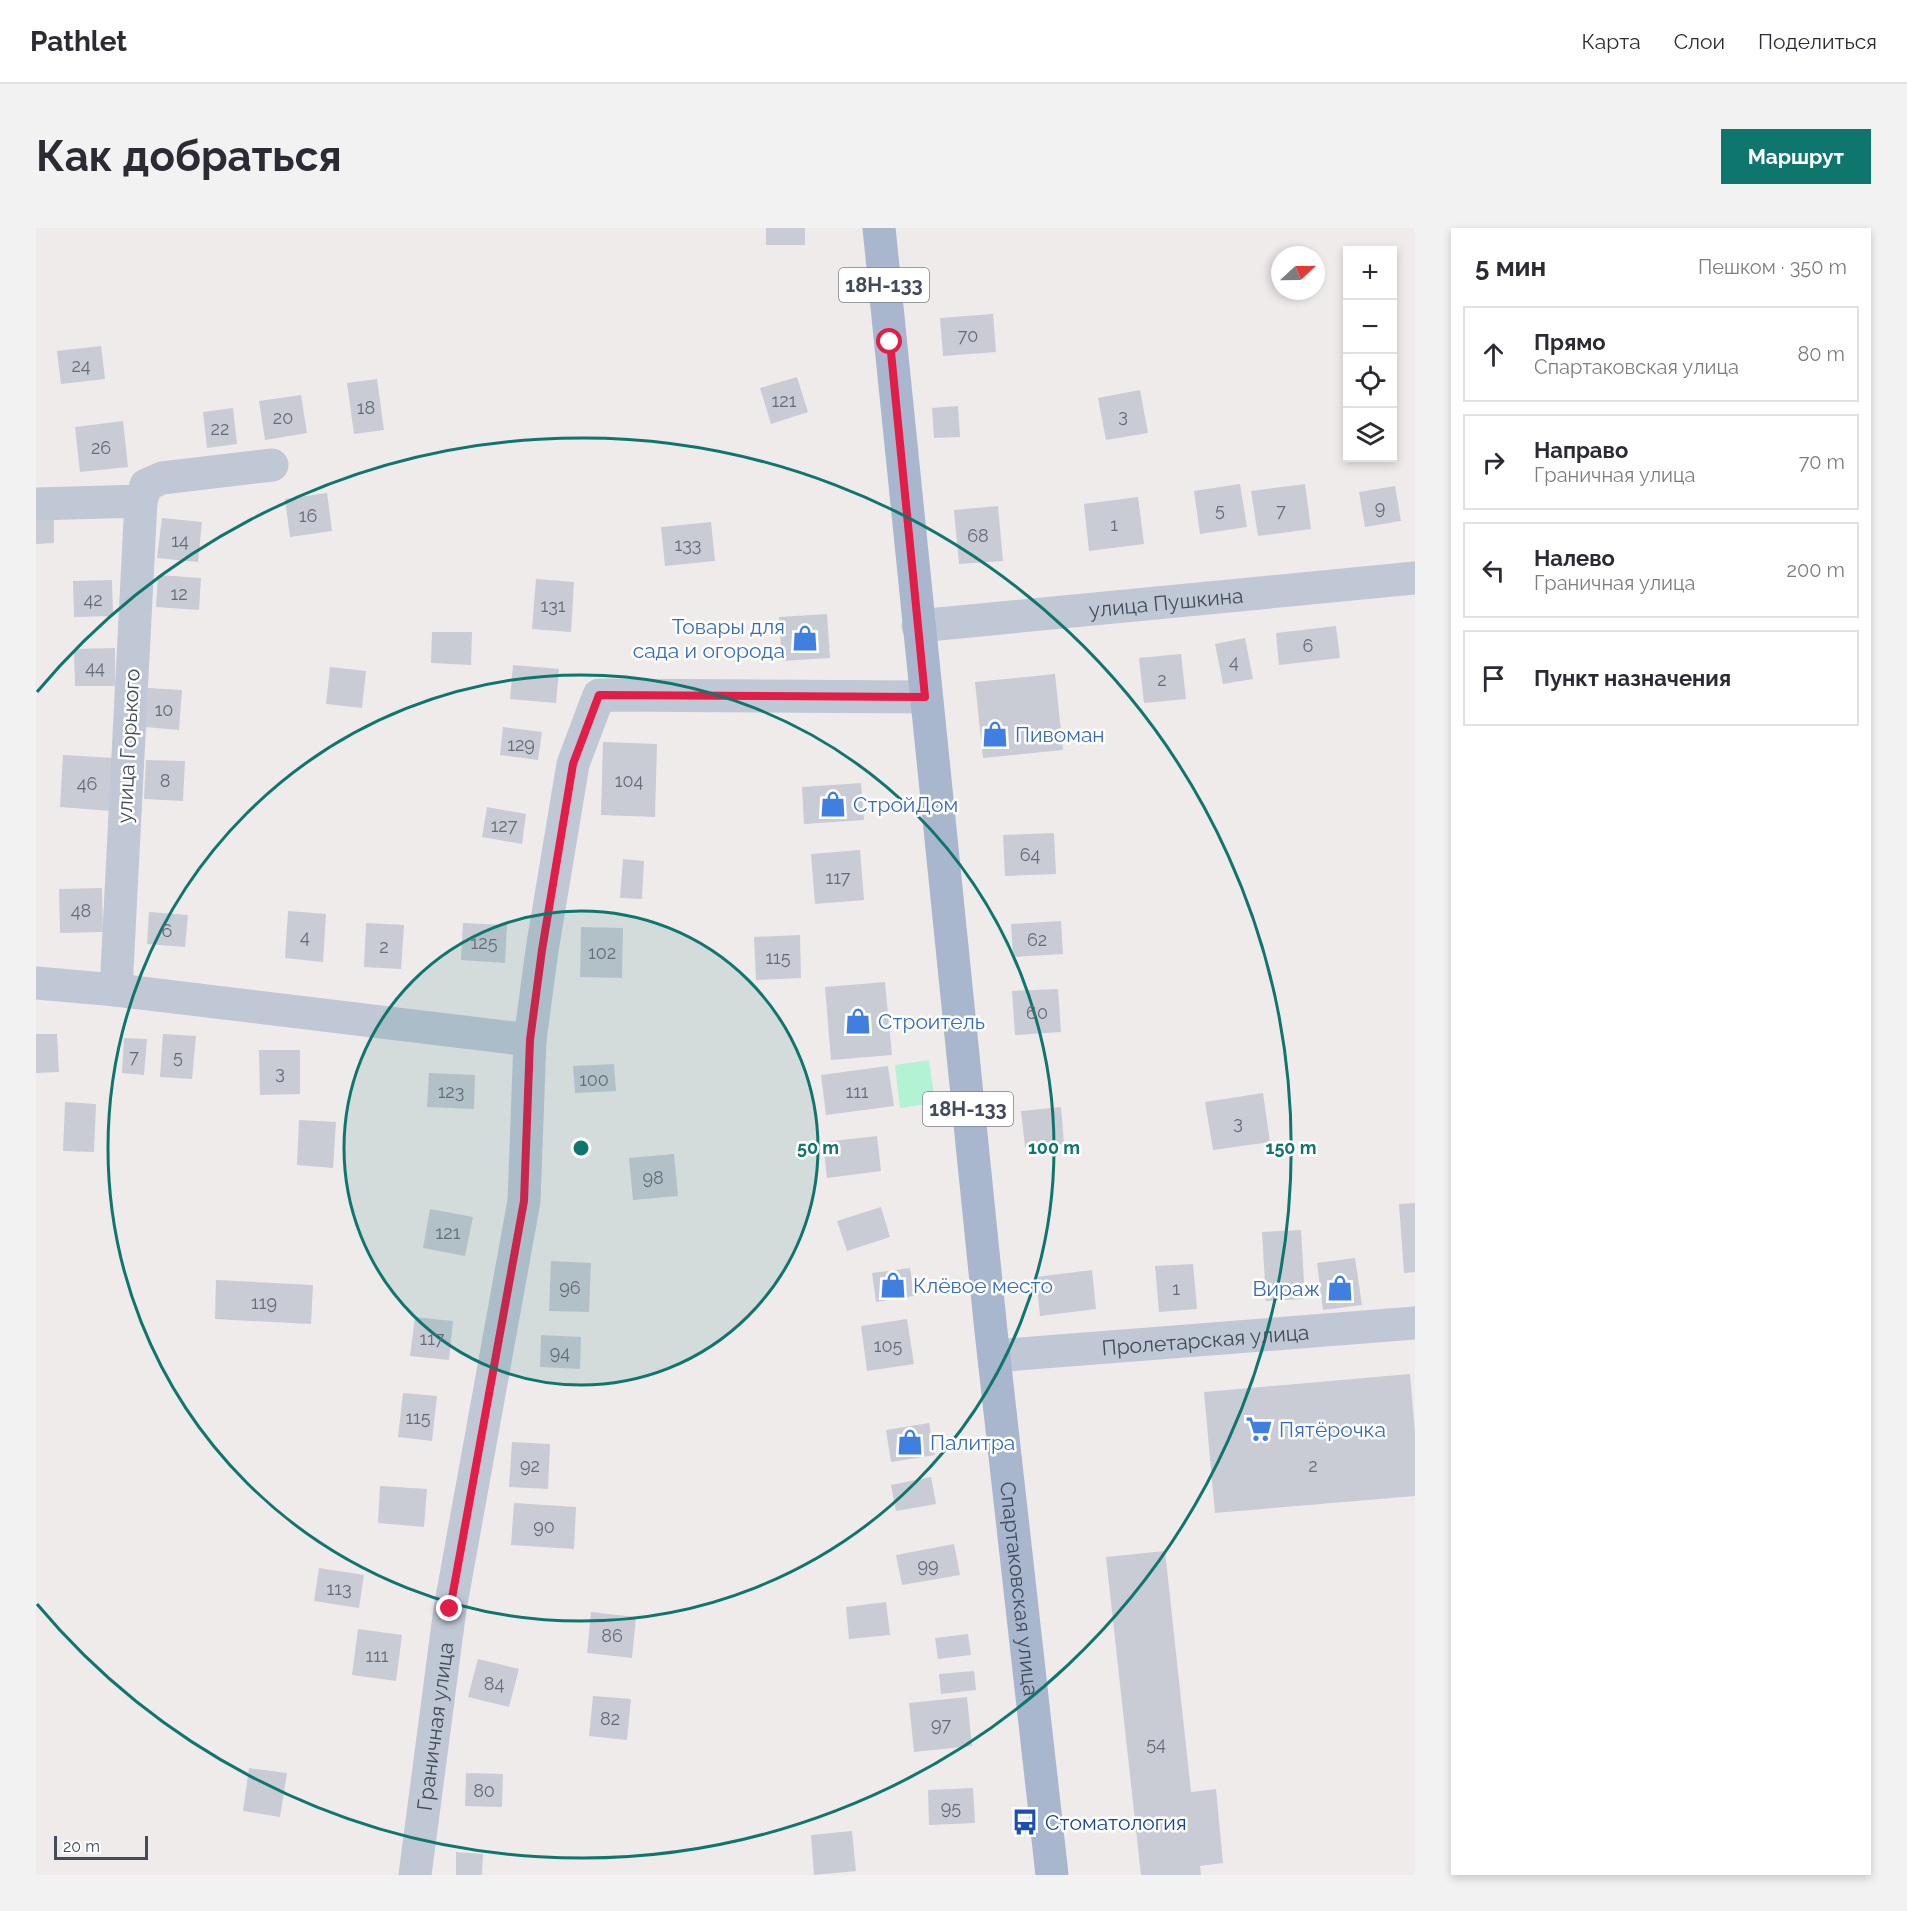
<!DOCTYPE html>
<html lang="ru">
<meta charset="utf-8">
<style>
:root{--surface:#fff;--page:#f2f2f3;--text:#2b2b33;--muted:#7c7c81;--line:#e1e1e2;--accent:#0f766e}
body{margin:0;font-family:Raleway,sans-serif;background:var(--page);color:var(--text)}
.controls{position:absolute;right:18px;top:18px;display:grid;overflow:hidden;border-radius:0px;box-shadow:0 3px 9px #0003}
.controls button{width:54px;height:54px;display:grid;place-items:center;padding:0;border:0;border-bottom:2px solid var(--line);background:var(--surface);color:var(--text);font:30px sans-serif}
.compass{position:absolute;left:1235px;top:18px;width:54px;height:54px;border-radius:50%;background:var(--surface);box-shadow:0 3px 9px #0003;rotate:68deg}
.scale{position:absolute;left:18px;bottom:15px;width:94px;box-sizing:border-box;padding-left:6px;border:3px solid #424c5a;border-top:0;font-size:16px;line-height:21px;white-space:nowrap;color:#424c5a;-webkit-text-stroke:4px #fff;paint-order:stroke}
.stop{position:absolute;width:18px;height:18px;margin:-14px;border:4px solid #e11d48;border-radius:50%;background:#fff}
.stop.end{background:#e11d48;border-color:#fff;box-shadow:0 2px 6px #0008}
.list{margin:0;padding:0;list-style:none}
h2{display:flex;justify-content:space-between;align-items:center;height:78px;margin:0;padding:0 24px;font-size:26px}
h2 small{font-size:20px;font-weight:400;color:var(--muted)}
.list li{display:grid;grid-template-columns:39px 1fr auto;gap:18px;align-items:center;box-sizing:border-box;height:96px;margin:0 12px 12px;padding:0 12px;border:2px solid var(--line);border-radius:0px}
.list b{display:block;font-size:22px;white-space:nowrap}
.list p{margin:0;font-size:20px;white-space:nowrap;color:var(--muted)}
.list em{font-size:20px;font-style:normal;color:var(--muted)}
.icon{flex:none;width:33px;height:33px;fill:none;stroke:currentColor;stroke-width:2;stroke-linecap:round;stroke-linejoin:round}
.map{position:relative;flex:none;width:1379px;height:1647px;overflow:hidden;border-radius:0px}
header{display:flex;align-items:center;gap:36px;box-sizing:border-box;height:84px;padding:0 30px;background:var(--surface);border-bottom:2px solid var(--line)}
header strong{font-size:28px}
nav{display:flex;gap:33px;margin-inline-start:auto;font-size:21px}
.intro{display:flex;align-items:center;justify-content:space-between;box-sizing:border-box;height:144px;padding:0 36px}
h1{margin:0;font-size:42px}
.button{padding:15px 27px;border-radius:0px;background:var(--accent);color:#fff;font-size:21px;font-weight:700}
main{display:flex;gap:36px;padding:0 36px}
aside{flex:1;background:var(--surface);border-radius:0px;box-shadow:0 3px 9px #0003}
.map>svg:first-child{display:block}
.green{fill:#b3f2d3}
.building{fill:#c9ccd4}
.lines{fill:none;stroke-linecap:round;stroke-linejoin:round}
.street{stroke:#c0c8d5;stroke-width:33}
.primary{stroke:#a8b6ce;stroke-width:33}
.route{stroke:#e11d48;stroke-width:8}
.ring{fill:none;stroke:#0f766e;stroke-width:3}
.labels{text-anchor:middle;dominant-baseline:central;stroke-width:5;stroke-linejoin:round;paint-order:stroke}
.number-label{font-size:18px;fill:#646c78}
.shield{fill:#fff;stroke:#7b828c;stroke-width:1.5}
.shield-label{font-size:20px;font-weight:bold;fill:#424c5a}
.street-label{font-size:21px;fill:#424c5a;stroke:#fff}
.shop-label{font-size:21px;fill:#366cbe;stroke:#fff;text-anchor:start}
.transit-label{font-size:21px;fill:#164399;stroke:#fff;text-anchor:start}
.centre{fill:#0f766e;stroke:#fff;stroke-width:3}
.ring-label{font-size:18px;text-anchor:middle;font-weight:bold;fill:#0f766e;stroke:#fff;stroke-width:5;stroke-linejoin:round;paint-order:stroke}
</style>
<header>
<strong>Pathlet</strong>
<nav><a>Карта</a><a>Слои</a><a>Поделиться</a></nav>
</header>
<div class="intro"><h1>Как добраться</h1><a class="button">Маршрут</a></div>
<main>
<div class="map">
<svg width="1379" height="1647" viewBox="0 0 1379 1647">
<rect width="100%" height="100%" fill="#efebeb"/>
<!-- green -->
<path class="green" d="M893,832L899,875L864,880L859,837Z"/>
<!-- building -->
<path class="building" d="M730,0H769V17H730Z
M957,86L960,124L907,128L904,90Z
M65,118L69,151L25,156L21,123Z
M761,149L772,184L735,196L724,160Z
M341,151L348,202L318,206L311,155Z
M1104,162L1112,205L1070,212L1062,170Z
M265,167L271,205L229,212L223,173Z
M922,178L924,209L898,210L896,180Z
M197,180L201,216L171,220L167,184Z
M87,193L92,239L44,244L39,199Z
M1204,256L1211,299L1164,306L1158,263Z
M1269,256L1275,301L1222,308L1215,263Z
M1359,258L1365,293L1329,299L1323,264Z
M291,265L296,303L254,309L249,271Z
M1102,269L1108,316L1053,323L1048,276Z
M962,278L967,333L923,336L918,282Z
M0,287H18V315L0,316Z
M126,290L166,294L162,334L121,330Z
M675,294L679,333L629,338L625,299Z
M122,347L165,350L163,382L120,379Z
M500,351L538,354L535,404L496,401Z
M76,352L77,388L38,389L37,353Z
M791,386L794,430L746,433L743,389Z
M1300,398L1304,430L1243,437L1240,405Z
M396,404H436L435,437L395,435Z
M1209,410L1217,451L1187,456L1179,416Z
M79,420V458H39L38,421Z
M1145,426L1150,471L1108,475L1103,430Z
M477,437L523,441L520,475L474,471Z
M294,439L330,443L326,480L290,476Z
M1019,446L1027,522L947,530L939,454Z
M112,460L146,462L143,502L109,499Z
M467,499L506,504L502,532L464,527Z
M567,514L621,516L619,589L565,587Z
M27,527L79,530L75,583L24,579Z
M110,532L149,533L147,573L108,571Z
M825,555L828,592L768,596L766,559Z
M451,579L490,586L486,616L446,609Z
M1018,605L1020,646L969,648L967,607Z
M824,622L828,672L779,676L775,626Z
M587,631L608,633L606,671L584,670Z
M66,660L67,704L24,705L23,661Z
M252,683L290,686L287,734L249,730Z
M113,684L152,687L149,719L111,716Z
M1025,693L1027,726L977,729L975,696Z
M330,695L368,697L365,741L328,739Z
M427,695L471,697L469,735L425,732Z
M545,699L587,700L586,750L544,749Z
M764,707L765,750L720,752L718,709Z
M849,754L856,827L795,832L789,759Z
M1022,761L1025,804L979,807L976,763Z
M0,806H21L23,844L0,845Z
M127,806L160,808L156,851L124,849Z
M88,810L111,811L108,847L86,845Z
M223,822H264V866L224,867Z
M578,836L580,863L539,865L537,838Z
M852,838L858,878L790,887L785,847Z
M393,845L439,847L438,881L391,879Z
M1227,865L1234,914L1177,922L1169,874Z
M29,874L60,876L58,924L27,923Z
M1025,879L1028,916L989,919L985,883Z
M263,892L300,894L297,940L261,937Z
M841,908L845,943L791,950L787,914Z
M638,926L642,968L597,972L593,930Z
M1379,975V1044L1368,1045L1363,976Z
M845,979L854,1009L811,1023L801,993Z
M394,981L437,989L429,1028L387,1020Z
M1265,1002L1269,1071L1230,1073L1226,1004Z
M1319,1030L1326,1077L1287,1082L1281,1035Z
M515,1033L555,1035L553,1084L513,1083Z
M1157,1036L1161,1081L1123,1084L1119,1038Z
M874,1040L878,1068L840,1074L836,1045Z
M1056,1042L1060,1081L1004,1088L1000,1049Z
M180,1052L277,1057L275,1096L179,1091Z
M379,1089L417,1093L413,1132L374,1128Z
M871,1091L878,1136L831,1143L825,1098Z
M505,1107L545,1109L544,1141L504,1139Z
M1374,1146L1379,1205V1268L1179,1285L1168,1164Z
M367,1165L401,1168L396,1213L362,1209Z
M893,1195L899,1227L855,1234L850,1202Z
M476,1214L514,1216L512,1261L473,1259Z
M895,1249L900,1276L860,1283L855,1257Z
M344,1258L391,1261L388,1299L342,1295Z
M478,1275L540,1279L538,1321L475,1317Z
M918,1316L924,1347L866,1357L860,1327Z
M1129,1323L1155,1564L1180,1561L1187,1635L1164,1638L1165,1647H1105L1070,1329Z
M283,1340L328,1347L323,1380L278,1373Z
M850,1374L854,1407L813,1411L810,1379Z
M555,1384L600,1389L596,1430L551,1425Z
M322,1401L366,1407L360,1453L316,1447Z
M932,1406L935,1427L902,1431L899,1410Z
M442,1431L483,1441L473,1479L432,1469Z
M938,1443L940,1462L905,1466L903,1446Z
M557,1468L595,1471L591,1512L553,1508Z
M931,1469L936,1518L878,1524L873,1475Z
M213,1540L251,1545L244,1589L207,1583Z
M430,1545L467,1546L466,1579L429,1578Z
M937,1560L939,1595L893,1597L892,1562Z
M816,1603L820,1643L778,1647L775,1607Z
M420,1624L447,1626L446,1647H420Z"/>
<g class="lines">
<!-- street -->
<g class="street">
<path d="M105,273L110,257L126,250L236,237"/>
<path d="M0,276L105,273L80,762"/>
<path id="s1" d="M882,398L1379,350"/>
<path d="M0,755L80,762L494,812"/>
<path id="s2" d="M958,1128L1379,1095"/>
<path id="s3" d="M379,1647L414,1381L488,973L494,812L506,722L537,536L563,467L889,469"/>
</g>
<!-- primary -->
<path class="primary" id="s4" d="M843,0L955,1103L1016,1647"/>
</g>
<g class="lines">
<!-- route -->
<path class="route" d="M414,1381L488,973L494,812L506,722L537,536L563,467L889,469L854,114"/>
</g>
<!-- distance rings -->
<circle cx="545" cy="920" r="237" fill="#0f766e" fill-opacity=".12"/>
<g class="ring">
<circle cx="545" cy="920" r="237"/>
<circle cx="545" cy="920" r="473"/>
<path d="M1 464A710 710 0 1 1 1 1376"/>
</g>
<!-- icons -->
<defs>
<g id="shop-bare" transform="scale(2.07)"><path d="M-5-2.5h2.3a2.7 3.5 0 0 1 5.4 0H5L5.5 6h-11ZM-1.5-2.5h3a1.5 2.3 0 0 0-3 0Z" fill="#3f7fe0" stroke="#fff" stroke-width="2.5" paint-order="stroke"/></g>
<g id="supermarket-bare" transform="scale(2.07)"><path d="M-6-5.5h2.5l.6 2H6L4.5 2H-2.5L-4.4-4H-6ZM-1.5 3.2a1.3 1.3 0 1 0 .1 0ZM3 3.2a1.3 1.3 0 1 0 .1 0Z" fill="#3f7fe0" stroke="#fff" stroke-width="2.5" paint-order="stroke"/></g>
<g id="bus-bare" transform="scale(2.07)"><path d="M-5-6H5V4H4V6H2V4H-2V6H-4V4H-5ZM-3.5-4V0h7V-4ZM-3.5 1.2v1.5H-2V1.2ZM2 1.2v1.5H3.5V1.2Z" fill="#1a4fb4" stroke="#fff" stroke-width="2.5" paint-order="stroke"/></g>
</defs>
<g fill-rule="evenodd">
<use href="#shop-bare" x="769" y="410"/>
<use href="#shop-bare" x="959" y="506"/>
<use href="#shop-bare" x="797" y="576"/>
<use href="#shop-bare" x="822" y="793"/>
<use href="#shop-bare" x="857" y="1057"/>
<use href="#shop-bare" x="1304" y="1060"/>
<use href="#supermarket-bare" x="1223" y="1201"/>
<use href="#shop-bare" x="874" y="1214"/>
<use href="#bus-bare" x="989" y="1594"/>
</g>
<g class="labels">
<!-- number labels -->
<g class="number-label">
<text x="932" y="107">70</text>
<text x="45" y="137">24</text>
<text x="748" y="172">121</text>
<text x="330" y="179">18</text>
<text x="1087" y="187">3</text>
<text x="247" y="189">20</text>
<text x="184" y="200">22</text>
<text x="65" y="219">26</text>
<text x="1344" y="279">9</text>
<text x="1184" y="281">5</text>
<text x="1245" y="282">7</text>
<text x="272" y="287">16</text>
<text x="1078" y="296">1</text>
<text x="942" y="307">68</text>
<text x="144" y="312">14</text>
<text x="652" y="316">133</text>
<text x="143" y="365">12</text>
<text x="57" y="371">42</text>
<text x="517" y="377">131</text>
<text x="1272" y="417">6</text>
<text x="1198" y="433">4</text>
<text x="59" y="439">44</text>
<text x="1126" y="451">2</text>
<text x="128" y="481">10</text>
<text x="485" y="516">129</text>
<text x="129" y="552">8</text>
<text x="593" y="552">104</text>
<text x="51" y="555">46</text>
<text x="468" y="597">127</text>
<text x="994" y="626">64</text>
<text x="802" y="649">117</text>
<text x="45" y="682">48</text>
<text x="131" y="702">6</text>
<text x="269" y="708">4</text>
<text x="1001" y="711">62</text>
<text x="448" y="714">125</text>
<text x="348" y="718">2</text>
<text x="566" y="724">102</text>
<text x="742" y="729">115</text>
<text x="1001" y="784">60</text>
<text x="98" y="828">7</text>
<text x="142" y="828">5</text>
<text x="244" y="844">3</text>
<text x="558" y="851">100</text>
<text x="415" y="863">123</text>
<text x="821" y="863">111</text>
<text x="1202" y="894">3</text>
<text x="617" y="949">98</text>
<text x="412" y="1004">121</text>
<text x="534" y="1059">96</text>
<text x="1140" y="1060">1</text>
<text x="228" y="1074">119</text>
<text x="396" y="1110">117</text>
<text x="852" y="1117">105</text>
<text x="524" y="1124">94</text>
<text x="382" y="1189">115</text>
<text x="494" y="1237">92</text>
<text x="1277" y="1237">2</text>
<text x="508" y="1298">90</text>
<text x="892" y="1337">99</text>
<text x="303" y="1360">113</text>
<text x="576" y="1407">86</text>
<text x="341" y="1427">111</text>
<text x="458" y="1455">84</text>
<text x="574" y="1490">82</text>
<text x="905" y="1496">97</text>
<text x="1120" y="1515">54</text>
<text x="448" y="1562">80</text>
<text x="915" y="1579">95</text>
</g>
<!-- shield labels -->
<g class="shield">
<rect x="803" y="40" width="90" height="34" rx="4.5"/>
<rect x="887" y="864" width="90" height="34" rx="4.5"/>
</g>
<g class="shield-label">
<text x="848" y="57">18Н-133</text>
<text x="932" y="881">18Н-133</text>
</g>
<!-- street labels -->
<g class="street-label">
<text stroke="none"><textPath href="#s1" startOffset="249">улица Пушкина</textPath></text>
<text transform="translate(92 518) rotate(-87)">улица Горького</text>
<text stroke="none"><textPath href="#s2" startOffset="212">Пролетарская улица</textPath></text>
<text stroke="none"><textPath href="#s4" startOffset="1368">Спартаковская улица</textPath></text>
<text stroke="none"><textPath href="#s3" startOffset="150">Граничная улица</textPath></text>
</g>
<!-- shop labels -->
<g class="shop-label">
<text x="749" y="398" text-anchor="end">Товары для<tspan x="749" dy="24">сада и огорода</tspan></text>
<text x="979" y="506">Пивоман</text>
<text x="817" y="576">СтройДом</text>
<text x="842" y="793">Строитель</text>
<text x="877" y="1057">Клёвое место</text>
<text x="1284" y="1060" text-anchor="end">Вираж</text>
<text x="1243" y="1201">Пятёрочка</text>
<text x="894" y="1214">Палитра</text>
</g>
<!-- transit labels -->
<g class="transit-label">
<text x="1009" y="1594">Стоматология</text>
</g>
</g>
<circle cx="545" cy="920" r="9" class="centre"/>
<g class="ring-label">
<text x="782" y="926">50 m</text>
<text x="1018" y="926">100 m</text>
<text x="1255" y="926">150 m</text>
</g>
</svg>
<div class="controls">
<button>+</button>
<button>−</button>
<button><svg class="icon" aria-label="locate" viewBox="0 0 24 24"><circle cx="12" cy="12" r="6"/><path d="M12 2v4M12 18v4M2 12h4M18 12h4"/></svg></button>
<button><svg class="icon" aria-label="layers" viewBox="0 0 24 24"><path d="M12 4l9 5-9 5-9-5zM3 14l9 5 9-5"/></svg></button>
</div>
<svg class="compass" viewBox="-18 -18 36 36"><path d="M0-13l5 13h-10z" fill="#e53935"/><path d="M0 13l5-13h-10z" fill="#7c7c81"/></svg>
<div class="scale">20 m</div>
<div class="stop" style="left:854px;top:114px"></div>
<div class="stop end" style="left:414px;top:1381px"></div>
</div>
<aside>
<h2>5 мин<small>Пешком · 350 m</small></h2>
<ul class="list">
<li><svg class="icon" aria-label="ahead" viewBox="0 0 24 24"><path d="M12 20V5M6 11l6-6 6 6"/></svg><div><b>Прямо</b><p>Спартаковская улица</p></div><em>80 m</em></li>
<li><svg class="icon" aria-label="right" viewBox="0 0 24 24"><path d="M7 20v-9h11M14 6l5 5-5 5"/></svg><div><b>Направо</b><p>Граничная улица</p></div><em>70 m</em></li>
<li><svg class="icon" aria-label="left" viewBox="0 0 24 24"><path d="M17 20v-9H6M10 6l-5 5 5 5"/></svg><div><b>Налево</b><p>Граничная улица</p></div><em>200 m</em></li>
<li><svg class="icon" aria-label="arrive" viewBox="0 0 24 24"><path d="M6 21V4h12l-3 4 3 4H6"/></svg><div><b>Пункт назначения</b></div></li>
</ul>
</aside>
</main>
